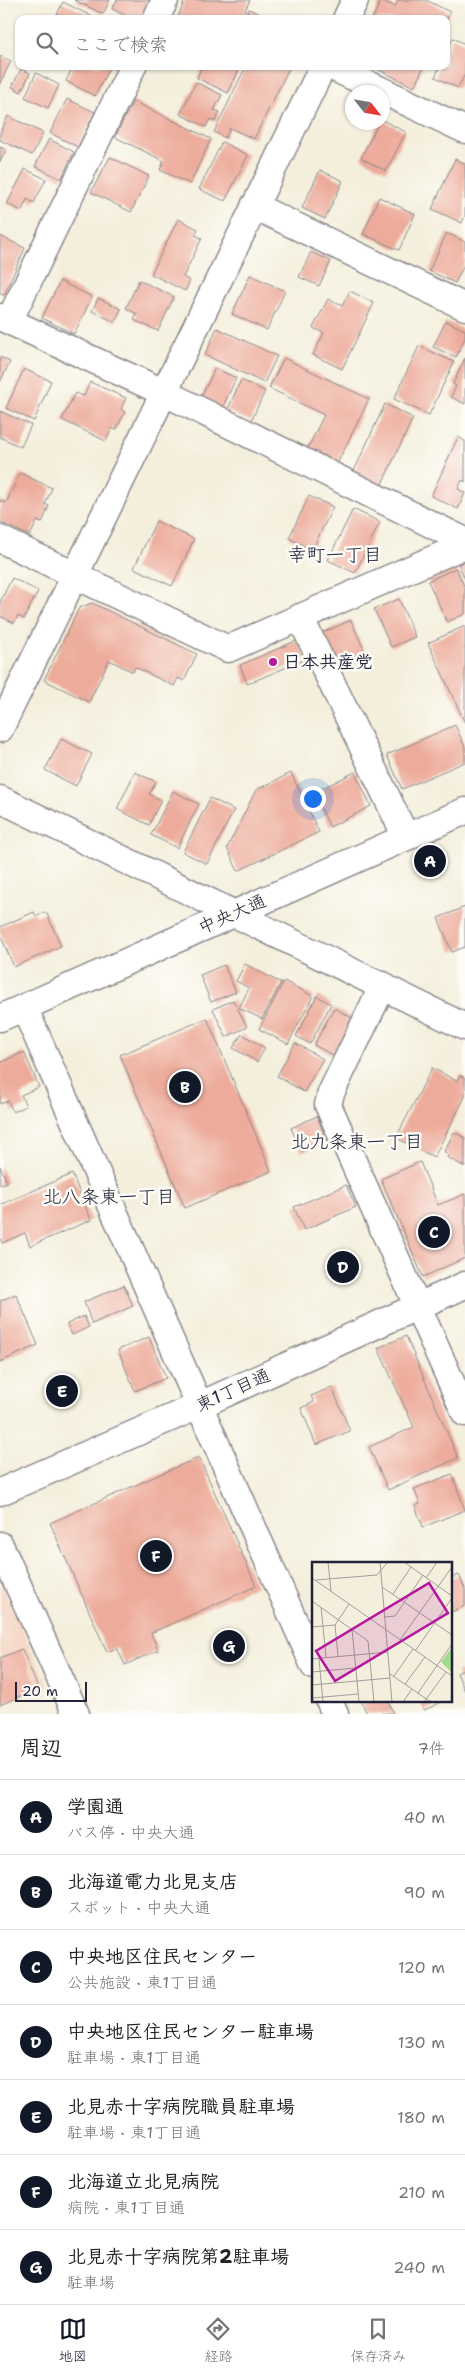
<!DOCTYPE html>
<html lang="ja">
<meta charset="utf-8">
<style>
:root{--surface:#fff;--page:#f6f6f6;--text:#202124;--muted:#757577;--line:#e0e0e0;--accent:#111827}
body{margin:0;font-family:"Shantell Sans","Klee One",sans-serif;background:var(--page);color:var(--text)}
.compass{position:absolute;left:345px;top:85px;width:45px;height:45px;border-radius:50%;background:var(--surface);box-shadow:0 1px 4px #0004;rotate:121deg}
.scale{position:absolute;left:15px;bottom:12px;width:72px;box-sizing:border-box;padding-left:5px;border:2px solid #22223b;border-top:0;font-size:14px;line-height:18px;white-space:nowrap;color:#22223b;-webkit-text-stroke:4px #fdfcf7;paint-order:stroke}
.you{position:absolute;left:312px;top:798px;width:18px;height:18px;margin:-12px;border:4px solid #fff;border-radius:50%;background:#1a73e8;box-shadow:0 0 0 8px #1a73e833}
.badge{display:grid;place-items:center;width:32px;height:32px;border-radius:50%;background:var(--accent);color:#fff;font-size:16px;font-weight:700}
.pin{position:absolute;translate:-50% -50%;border:2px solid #fff;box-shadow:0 1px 5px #0006}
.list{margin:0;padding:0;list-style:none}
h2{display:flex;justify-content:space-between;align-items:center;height:65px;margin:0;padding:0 20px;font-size:21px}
h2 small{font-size:16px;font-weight:400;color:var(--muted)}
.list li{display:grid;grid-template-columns:32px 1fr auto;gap:15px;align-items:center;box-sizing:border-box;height:75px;padding:0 20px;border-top:1px solid var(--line)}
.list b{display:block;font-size:19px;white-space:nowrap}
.list p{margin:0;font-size:16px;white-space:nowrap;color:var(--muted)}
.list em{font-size:16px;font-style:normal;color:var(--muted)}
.icon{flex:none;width:28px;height:28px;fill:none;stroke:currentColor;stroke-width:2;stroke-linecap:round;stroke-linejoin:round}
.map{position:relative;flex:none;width:465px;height:1714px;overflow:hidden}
.search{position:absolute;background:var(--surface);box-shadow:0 1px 4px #0004;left:15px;right:15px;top:15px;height:55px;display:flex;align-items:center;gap:12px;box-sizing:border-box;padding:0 18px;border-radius:10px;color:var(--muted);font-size:19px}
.sheet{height:590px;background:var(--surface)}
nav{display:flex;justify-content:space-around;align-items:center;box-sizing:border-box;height:70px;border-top:1px solid var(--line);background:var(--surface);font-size:14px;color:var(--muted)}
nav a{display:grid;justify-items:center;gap:2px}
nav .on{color:var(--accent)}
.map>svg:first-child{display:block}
.built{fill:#f4d3c0}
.building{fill:#edac9b}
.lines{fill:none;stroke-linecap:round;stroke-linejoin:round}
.minor-casing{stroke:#8b888c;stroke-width:29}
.minor{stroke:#fff;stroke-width:26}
.poi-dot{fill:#b5179e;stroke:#fdfcf7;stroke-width:2}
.labels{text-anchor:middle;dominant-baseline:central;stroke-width:5;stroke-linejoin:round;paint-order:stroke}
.poi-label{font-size:18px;font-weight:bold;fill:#22223b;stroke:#fdfcf7;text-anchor:start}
.street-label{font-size:18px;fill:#22223b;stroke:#fdfcf7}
.neighbourhood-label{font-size:19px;fill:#22223b;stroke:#fdfcf7}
.inset-road{fill:none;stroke:#a09d9c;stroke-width:1}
.view{fill:#b5179e;fill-opacity:0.15;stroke:#b5179e;stroke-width:2.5}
.inset-edge{fill:none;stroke:#22223b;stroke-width:2.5}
</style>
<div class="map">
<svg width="465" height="1714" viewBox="0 0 465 1714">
<rect width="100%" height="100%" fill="#fdfcf7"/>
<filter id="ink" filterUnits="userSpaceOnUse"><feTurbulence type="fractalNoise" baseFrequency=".02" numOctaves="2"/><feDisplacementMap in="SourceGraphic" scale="10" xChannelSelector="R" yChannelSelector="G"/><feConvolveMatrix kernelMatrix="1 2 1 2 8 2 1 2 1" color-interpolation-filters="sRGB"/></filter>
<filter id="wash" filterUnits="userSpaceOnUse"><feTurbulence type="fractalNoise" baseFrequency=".0096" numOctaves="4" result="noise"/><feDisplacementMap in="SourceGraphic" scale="20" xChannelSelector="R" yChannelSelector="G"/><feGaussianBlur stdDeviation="1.12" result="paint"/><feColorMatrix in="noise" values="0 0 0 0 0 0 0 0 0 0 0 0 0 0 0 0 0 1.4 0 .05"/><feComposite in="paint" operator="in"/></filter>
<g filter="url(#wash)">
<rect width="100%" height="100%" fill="#f4efdc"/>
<!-- built -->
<path class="built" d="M0,1583L48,1685L0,1706Z"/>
<g id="blocks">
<!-- building -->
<path class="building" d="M74,0H110L103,14Z
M117,0H151L142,19H133L112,9Z
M185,0H250L241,19H177Z
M381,0L395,7L398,0H426L450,12L447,19H372Z
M63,2L91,16L90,19H55Z
M249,9L270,19H244Z
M453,38L465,44V74L458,88L435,77L440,66H446V52Z
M0,56L11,61L0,84Z
M73,66H119L117,70L110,66L95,96L66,81Z
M202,66H241L228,93L197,78Z
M246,66H290L254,139L230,128L225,138L214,132Z
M378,66H424L414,87L377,69Z
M21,69L30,73L21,92L12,87Z
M36,73L59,85L48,108L25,97Z
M196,82L222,95L214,110L220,112L215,122L210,119L206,127L180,114Z
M67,99L95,112L78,147L50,133Z
M133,101L211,139L190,184L160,170L164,161L115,137Z
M8,116L43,133L32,155L0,140V133Z
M382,120L406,132L386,171L361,158L379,122H382Z
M49,139L74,152L61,179L35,166Z
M222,142L248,155L225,201L199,189Z
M0,147L6,150L0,162Z
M110,157L149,176L131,212L91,192Z
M455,159L465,164V216L462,223L432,209Z
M25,169L46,179L34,203L27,199L22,211L7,204Z
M320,170L343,181L325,219L302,208Z
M379,197L415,214L399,250L363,234Z
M178,219L198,229L195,235L202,238L183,277L190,281L185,291L151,274Z
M447,233L465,242V263L455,283L429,271Z
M0,236L25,248L4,295L0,293Z
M311,252L331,261L319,286L299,277Z
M250,275L285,291L267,330L232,314Z
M139,280L174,297L158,331L134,320L137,314L126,308Z
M60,281L92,297L74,334L42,318Z
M350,291L374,303L342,369L313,355L324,333L313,328L328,299L342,306Z
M98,298L121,309L115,322L92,311Z
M446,321L465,330V338L456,357L433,347Z
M217,328L277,356L264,383L205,355Z
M419,346L454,362L429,415L394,399Z
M0,357L10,362L0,382Z
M284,358L369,399L337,464L307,450L324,415L269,388Z
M465,358V404L451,397L456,386L453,384Z
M215,368L236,378L221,411L199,401Z
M24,369L51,381L34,421L6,408Z
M241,380L265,391L251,421L227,411Z
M90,382L126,398L121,409L125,412L116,430L112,428L106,441L62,420L75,393L84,396Z
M385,404L413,418L381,486L353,473Z
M0,411L31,425L21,447L0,437Z
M458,437L465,441V482L462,480L458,489L465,493L458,509L431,496Z
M20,473L52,488L45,504L49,506L42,523L37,521L30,536L0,522V500L6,503Z
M309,496L333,507L312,550L289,538Z
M353,509L380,522L355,573L328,560Z
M156,521L194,539L172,586L134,568Z
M465,561V579L458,564Z
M456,568L465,588V614L447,622L428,581Z
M12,578L38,591L24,619L18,616L14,623L0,616V602Z
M399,599L415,637L391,647L374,609Z
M92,603L197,654L184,681L178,678L174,686L135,667L133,672L109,660L89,702L44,680L79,608Z
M351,620L365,652L336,664L322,633Z
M465,626V723L428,643Z
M298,640L306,659L247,684L240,665Z
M455,725L465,747V762L402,789L387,755Z
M61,739L92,754L76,786L45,770Z
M135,772L156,782L149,794L161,800L149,825L117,809Z
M355,772L371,806L330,827L313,793Z
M291,773L319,832L238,871L227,848L256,790Z
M173,791L199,804L177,848L151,835Z
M210,798L234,810L207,864L183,852Z
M465,907V947L452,952L438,918Z
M34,912L36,916L46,912L61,946L14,967L0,934V927Z
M245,964L281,983L262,1019L239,1008L249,988L236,981Z
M224,965L236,992L211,1002L200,975Z
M284,981L313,996L288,1044L259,1029Z
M317,996L331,1004L310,1044L296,1036Z
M233,1000L247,1027L226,1037L213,1009Z
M334,1008L354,1019L334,1056L314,1045Z
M207,1018L271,1171L185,1208L120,1055Z
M242,1034L265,1048L257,1062L233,1048Z
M295,1043L323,1059L304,1092L277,1076Z
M24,1052L39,1087L21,1095L26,1106L13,1112L8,1101L0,1104V1063Z
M432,1068L457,1081L460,1075L465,1078V1097L434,1157L396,1138Z
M317,1116L327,1141L302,1152L291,1128Z
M454,1132L465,1138V1167L447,1157L449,1154L444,1152Z
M420,1162L438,1205L465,1194V1258L423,1277L381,1179Z
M0,1166L7,1182L0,1185Z
M72,1174L91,1220L30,1246L25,1233L2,1243L0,1238V1205Z
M346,1185L356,1207L304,1230L294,1207Z
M124,1285L133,1306L92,1324L84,1302Z
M16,1294L38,1345L0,1362V1301Z
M84,1316L89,1327L72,1335L67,1324Z
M406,1336L458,1458L388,1490L369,1447L414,1427L378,1348Z
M149,1337L166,1378L135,1391L118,1350Z
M332,1387L350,1431L316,1445L301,1408L314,1402L311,1396Z
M199,1457L256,1586L151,1633L158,1650L125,1665L117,1648L107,1652L50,1523Z
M452,1474L465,1510L423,1527L415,1506L420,1504L414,1489Z
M459,1575L465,1589V1606L451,1612V1578Z
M22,1649L38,1688L0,1705V1658Z
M465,1669V1691L457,1673Z
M361,1700H388L393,1713L367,1714Z
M420,1700H441L442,1702L424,1710Z"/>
</g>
</g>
<g filter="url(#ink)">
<use href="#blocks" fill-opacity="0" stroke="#8b888c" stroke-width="1"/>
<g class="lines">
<!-- minor casing -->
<g class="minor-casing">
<path id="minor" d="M156,19L165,0
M346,19L355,0
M330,66L465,130
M254,206L465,307
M0,317L165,393L465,541
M9,321L133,66
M0,539L228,649L465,545
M300,617L406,837
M0,729L323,66
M0,799L465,1027
M383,985L331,1093L328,1105L465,1413
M24,1007L314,1666
M0,1018L465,811
M0,1492L198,1406L465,1285
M0,1545L76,1714
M329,1700L335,1714"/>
</g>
<!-- minor -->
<use href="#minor" class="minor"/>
</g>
</g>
<!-- markers -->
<circle class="poi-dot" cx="273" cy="662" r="5"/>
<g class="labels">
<!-- poi labels -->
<g class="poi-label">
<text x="283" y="662">日本共産党</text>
</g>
<!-- street labels -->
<g class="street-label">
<text transform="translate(232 914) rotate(-24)">中央大通</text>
<text transform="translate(233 1390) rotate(-24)">東1丁目通</text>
</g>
<!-- neighbourhood labels -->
<g class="neighbourhood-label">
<text x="335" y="554">幸町一丁目</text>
<text x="357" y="1141">北九条東一丁目</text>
<text x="109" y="1196">北八条東一丁目</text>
</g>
</g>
<!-- overview -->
<g transform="translate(312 1562)">
<rect width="140" height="140" fill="#f4efdc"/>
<path d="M140,85V111L129,100Z" fill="#a3db8d"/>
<path class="inset-road" d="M16,0L19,29M68,0L80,140M92,0L140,34M0,16L140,114M114,16L125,0M4,18L65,13L76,0M70,25L140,73M81,32L99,5M0,39L56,79L62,140M9,45L14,95M72,55L83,54L111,13M0,65L23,63M40,67L47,140M88,78L140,5M103,89L140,36M26,94L23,63L37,42M0,97L76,90M7,97L11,140M0,110L43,106M78,112L119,140M82,114L101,87M93,122L113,95M0,123L78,116M106,131L140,82M0,136L46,132M91,140L100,127M112,140L134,110"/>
<path class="view" d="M117,21L136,51L23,119L4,89Z"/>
<rect width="140" height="140" class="inset-edge"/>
</g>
</svg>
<svg class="compass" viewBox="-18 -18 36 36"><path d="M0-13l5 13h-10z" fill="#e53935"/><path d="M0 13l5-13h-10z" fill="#757577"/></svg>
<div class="scale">20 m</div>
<div class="you"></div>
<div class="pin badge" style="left:430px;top:861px">A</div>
<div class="pin badge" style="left:185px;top:1087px">B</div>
<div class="pin badge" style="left:434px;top:1232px">C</div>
<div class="pin badge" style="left:343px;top:1267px">D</div>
<div class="pin badge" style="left:62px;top:1391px">E</div>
<div class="pin badge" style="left:156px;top:1556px">F</div>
<div class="pin badge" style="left:229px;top:1646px">G</div>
<div class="search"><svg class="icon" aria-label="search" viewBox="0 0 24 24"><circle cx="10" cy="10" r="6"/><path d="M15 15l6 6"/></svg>ここで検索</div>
</div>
<section class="sheet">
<h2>周辺<small>7件</small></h2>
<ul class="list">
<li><span class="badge">A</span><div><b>学園通</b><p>バス停 · 中央大通</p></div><em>40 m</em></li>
<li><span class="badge">B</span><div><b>北海道電力北見支店</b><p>スポット · 中央大通</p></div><em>90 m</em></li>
<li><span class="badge">C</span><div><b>中央地区住民センター</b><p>公共施設 · 東1丁目通</p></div><em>120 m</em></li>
<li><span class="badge">D</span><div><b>中央地区住民センター駐車場</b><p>駐車場 · 東1丁目通</p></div><em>130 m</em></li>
<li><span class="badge">E</span><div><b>北見赤十字病院職員駐車場</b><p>駐車場 · 東1丁目通</p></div><em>180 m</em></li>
<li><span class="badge">F</span><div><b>北海道立北見病院</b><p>病院 · 東1丁目通</p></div><em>210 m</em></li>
<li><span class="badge">G</span><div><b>北見赤十字病院第2駐車場</b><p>駐車場</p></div><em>240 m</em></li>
</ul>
</section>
<nav>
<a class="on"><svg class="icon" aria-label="map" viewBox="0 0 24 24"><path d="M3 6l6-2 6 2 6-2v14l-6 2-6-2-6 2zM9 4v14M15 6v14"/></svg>地図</a>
<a><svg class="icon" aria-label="directions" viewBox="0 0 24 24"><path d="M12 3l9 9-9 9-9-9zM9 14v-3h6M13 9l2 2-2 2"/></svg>経路</a>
<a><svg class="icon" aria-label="saved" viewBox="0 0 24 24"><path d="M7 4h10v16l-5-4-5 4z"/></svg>保存済み</a>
</nav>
